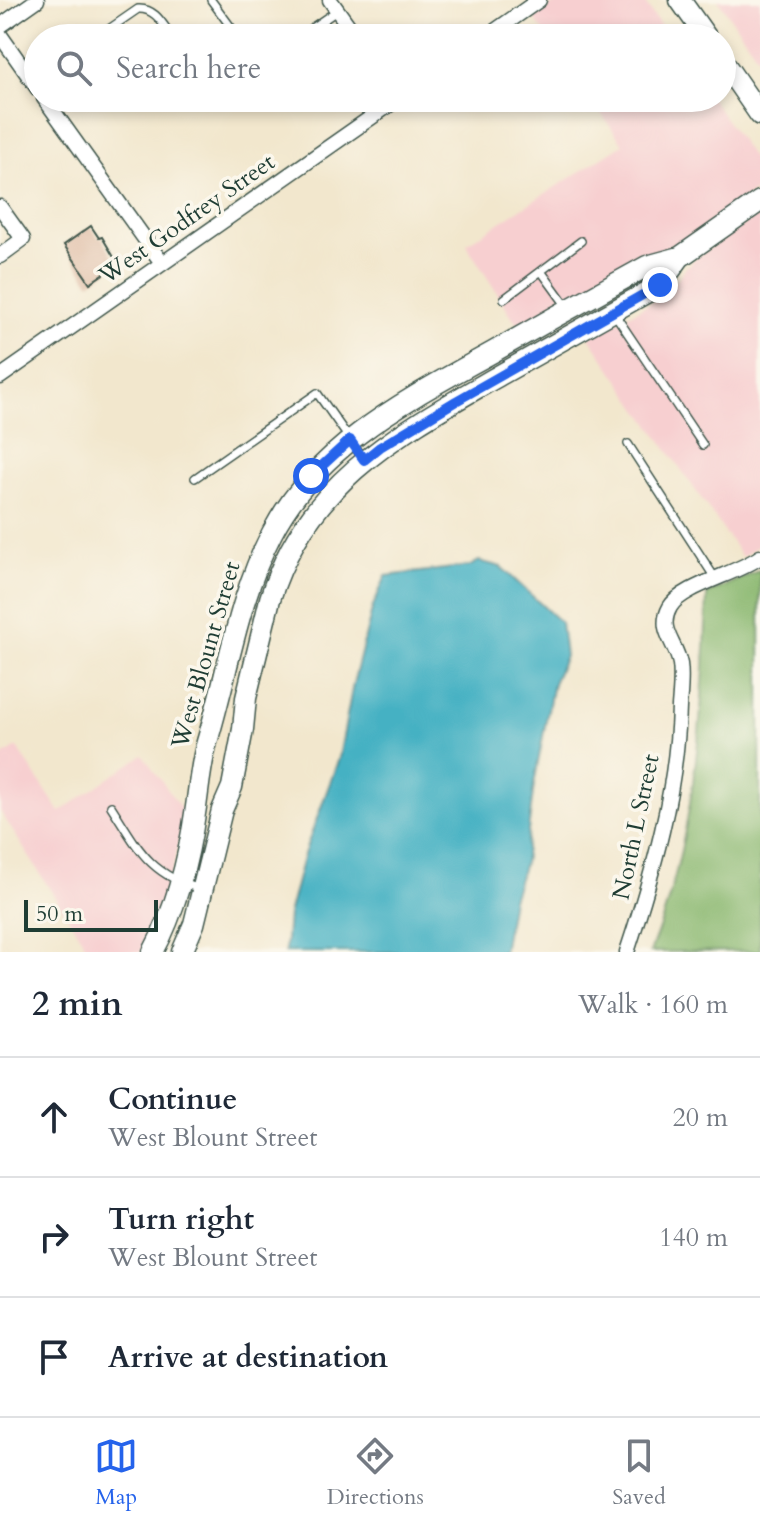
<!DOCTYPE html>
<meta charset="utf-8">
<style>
:root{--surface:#fff;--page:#f6f6f7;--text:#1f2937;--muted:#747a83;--line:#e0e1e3;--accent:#2563eb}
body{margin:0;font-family:Cardo,serif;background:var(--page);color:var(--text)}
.scale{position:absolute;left:24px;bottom:20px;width:134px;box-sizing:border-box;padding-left:8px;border:4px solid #1f3d34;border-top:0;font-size:22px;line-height:28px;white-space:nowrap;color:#1f3d34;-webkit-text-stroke:6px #fbf7ec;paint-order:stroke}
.stop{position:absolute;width:24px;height:24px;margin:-18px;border:6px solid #2563eb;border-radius:50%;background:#fff}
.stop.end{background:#2563eb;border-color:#fff;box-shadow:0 2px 8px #0008}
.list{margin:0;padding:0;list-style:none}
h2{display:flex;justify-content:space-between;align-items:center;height:104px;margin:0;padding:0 32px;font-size:34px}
h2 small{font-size:26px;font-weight:400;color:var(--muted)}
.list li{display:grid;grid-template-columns:52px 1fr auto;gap:24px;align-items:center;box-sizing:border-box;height:120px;padding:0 32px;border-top:2px solid var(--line)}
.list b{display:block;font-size:30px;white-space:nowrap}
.list p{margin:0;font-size:26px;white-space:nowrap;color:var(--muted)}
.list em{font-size:26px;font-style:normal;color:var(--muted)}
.icon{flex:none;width:44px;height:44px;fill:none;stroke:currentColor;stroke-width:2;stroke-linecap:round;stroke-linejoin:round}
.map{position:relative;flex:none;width:760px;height:952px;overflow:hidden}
.search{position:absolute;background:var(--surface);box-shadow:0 4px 12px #0003;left:24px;right:24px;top:24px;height:88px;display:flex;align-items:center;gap:20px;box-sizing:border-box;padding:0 28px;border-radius:44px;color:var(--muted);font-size:30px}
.sheet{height:464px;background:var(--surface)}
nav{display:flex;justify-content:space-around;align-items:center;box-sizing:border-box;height:112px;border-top:2px solid var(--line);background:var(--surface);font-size:22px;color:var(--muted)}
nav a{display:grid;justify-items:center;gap:4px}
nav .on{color:var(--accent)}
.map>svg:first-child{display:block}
.built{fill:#f7cfd0}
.forest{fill:#8ab870;stroke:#547a52;stroke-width:2}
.water{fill:#45b1c3;stroke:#32777c;stroke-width:2}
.building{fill:#d8ad93}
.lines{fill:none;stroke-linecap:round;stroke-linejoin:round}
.lane-casing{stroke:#3f564b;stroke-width:10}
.street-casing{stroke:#3f564b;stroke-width:17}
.secondary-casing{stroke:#3f564b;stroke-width:23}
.lane{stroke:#fff;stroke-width:7}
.street{stroke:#fff;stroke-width:14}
.secondary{stroke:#fff;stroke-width:20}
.route{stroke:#2563eb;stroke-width:10}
.labels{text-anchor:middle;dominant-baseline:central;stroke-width:7;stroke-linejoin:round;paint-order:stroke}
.street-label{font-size:24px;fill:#1f3d34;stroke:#fbf7ec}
</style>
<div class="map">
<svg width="760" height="952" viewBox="0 0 760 952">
<rect width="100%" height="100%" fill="#fbf7ec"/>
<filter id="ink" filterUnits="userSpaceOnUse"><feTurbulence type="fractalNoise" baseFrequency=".0125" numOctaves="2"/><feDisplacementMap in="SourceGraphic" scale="16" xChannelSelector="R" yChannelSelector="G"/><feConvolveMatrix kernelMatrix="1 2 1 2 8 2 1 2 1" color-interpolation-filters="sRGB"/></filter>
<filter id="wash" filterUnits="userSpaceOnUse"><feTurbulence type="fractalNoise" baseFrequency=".006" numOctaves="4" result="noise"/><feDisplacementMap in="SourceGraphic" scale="32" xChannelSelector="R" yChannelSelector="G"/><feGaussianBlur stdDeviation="1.8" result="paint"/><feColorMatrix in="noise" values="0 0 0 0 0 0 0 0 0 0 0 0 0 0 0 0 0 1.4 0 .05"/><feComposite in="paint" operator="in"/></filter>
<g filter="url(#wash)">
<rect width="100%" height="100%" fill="#f2e7cd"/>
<!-- built -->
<path class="built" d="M561,0H643L669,38H548L533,17Z
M718,0H760V60Z
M590,98H711L760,169V188L674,248L641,257L518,326L466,244L623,144Z
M760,213V544L742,557L589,337L666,294L687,266L692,264V261Z
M17,747L60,812L143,755L185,814L166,898L155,926L141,952H90L0,811V758Z"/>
<!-- forest -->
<path class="forest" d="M760,570V951L650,952C694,846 704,709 707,594Z"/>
<!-- water -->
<path class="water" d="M479,561L501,567L561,623L565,656L553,683L534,784L524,863L512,899L503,952H285L288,915L304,854L339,758L353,684L373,606L386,576L470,566Z"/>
<g id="blocks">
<!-- building -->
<path class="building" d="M91,226L99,238L102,237L118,264L90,283L64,245Z"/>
</g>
</g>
<g filter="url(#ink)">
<use href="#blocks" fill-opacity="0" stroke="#3f564b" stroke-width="2"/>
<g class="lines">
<!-- lane casing -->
<g class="lane-casing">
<path id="lane" d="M211,0L239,38
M96,38L138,9C156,8 163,25 173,38
M297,38L338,10
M541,271L568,308
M504,299L581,241
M614,313L703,445
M628,444L715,578
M195,478L317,393L363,458
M111,806C138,848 149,875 201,889"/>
</g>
<!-- street casing -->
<g class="street-casing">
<path id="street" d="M330,0L357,38
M0,26L37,0
M0,35L38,89
M485,38L539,0
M44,98L162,263
M0,207L23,239L0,256
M0,377L399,98
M627,952C653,873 677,790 679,707C680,693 682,677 680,664C676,642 657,630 670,607C682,586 737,574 760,557"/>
</g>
<!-- secondary casing -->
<g class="secondary-casing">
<path id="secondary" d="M680,0L707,38
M722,60L760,115
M153,952C177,908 189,857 196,807C199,786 201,763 207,742C228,672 238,598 272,533C318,444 409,399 493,352C544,323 596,294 647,266L680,257
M182,952L194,924L222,810L232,787L243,729L246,698L270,599C306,481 401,432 500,375C554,345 607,315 660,285L680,257L760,201"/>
</g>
<!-- lane -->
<use href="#lane" class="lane"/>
<!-- street -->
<use href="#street" class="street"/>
<!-- secondary -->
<use href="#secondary" class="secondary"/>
</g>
</g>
<g class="lines" filter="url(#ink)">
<!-- route -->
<path class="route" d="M311,476L350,440L364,460L380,447L456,401L660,285"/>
</g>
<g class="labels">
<!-- street labels -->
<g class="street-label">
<text transform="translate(187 219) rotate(-35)">West Godfrey Street</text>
<text transform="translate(206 655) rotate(-74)">West Blount Street</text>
<text transform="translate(636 827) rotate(-78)">North L Street</text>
</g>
</g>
</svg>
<div class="scale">50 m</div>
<div class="stop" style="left:311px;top:476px"></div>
<div class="stop end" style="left:660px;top:285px"></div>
<div class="search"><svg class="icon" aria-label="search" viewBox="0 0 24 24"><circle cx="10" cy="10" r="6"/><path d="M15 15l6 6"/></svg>Search here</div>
</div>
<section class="sheet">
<h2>2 min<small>Walk · 160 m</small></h2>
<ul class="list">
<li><svg class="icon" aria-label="ahead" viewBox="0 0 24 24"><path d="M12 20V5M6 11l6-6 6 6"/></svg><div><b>Continue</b><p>West Blount Street</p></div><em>20 m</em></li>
<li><svg class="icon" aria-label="right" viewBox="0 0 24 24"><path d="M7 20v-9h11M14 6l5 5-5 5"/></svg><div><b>Turn right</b><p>West Blount Street</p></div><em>140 m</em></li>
<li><svg class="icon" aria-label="arrive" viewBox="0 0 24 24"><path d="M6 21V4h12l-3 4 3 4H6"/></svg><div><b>Arrive at destination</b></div></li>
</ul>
</section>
<nav>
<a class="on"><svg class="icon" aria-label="map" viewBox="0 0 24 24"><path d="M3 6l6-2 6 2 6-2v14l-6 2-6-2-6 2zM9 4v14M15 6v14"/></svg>Map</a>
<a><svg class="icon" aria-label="directions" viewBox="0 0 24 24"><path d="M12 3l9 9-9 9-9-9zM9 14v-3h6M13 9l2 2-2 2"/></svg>Directions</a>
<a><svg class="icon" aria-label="saved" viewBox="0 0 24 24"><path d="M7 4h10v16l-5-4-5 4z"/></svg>Saved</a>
</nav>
